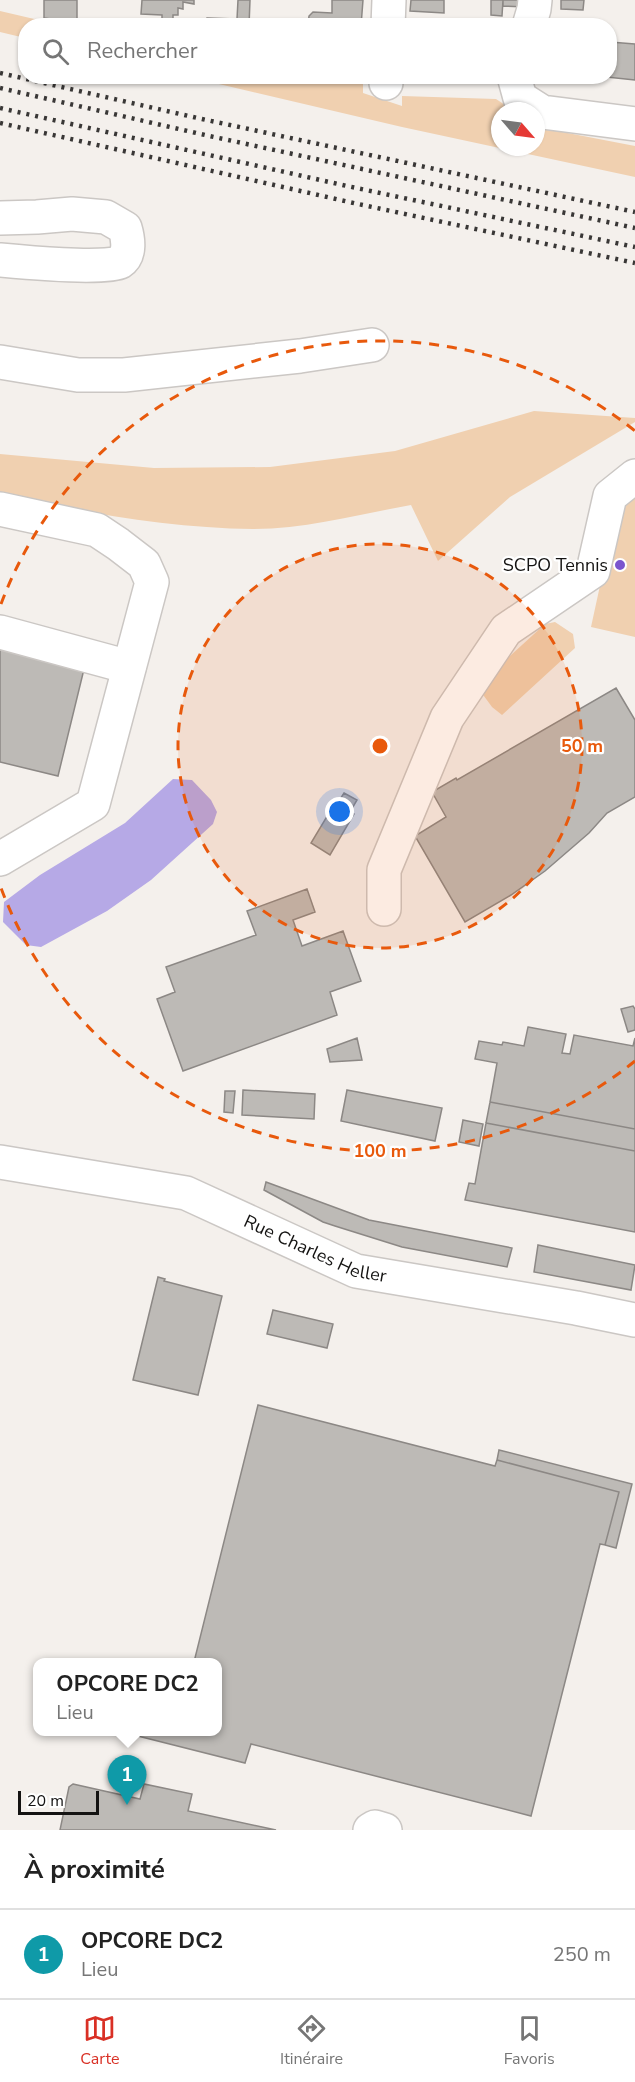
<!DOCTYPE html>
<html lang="fr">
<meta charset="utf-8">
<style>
:root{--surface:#fff;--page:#f6f6f6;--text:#222;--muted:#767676;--line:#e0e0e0;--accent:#d93025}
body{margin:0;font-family:"Nunito Sans",sans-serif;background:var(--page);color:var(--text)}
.compass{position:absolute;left:491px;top:102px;width:54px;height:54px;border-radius:50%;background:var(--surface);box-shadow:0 2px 4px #0004;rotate:118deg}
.scale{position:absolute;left:18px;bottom:15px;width:81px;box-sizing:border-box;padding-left:6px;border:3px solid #141312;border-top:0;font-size:16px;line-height:21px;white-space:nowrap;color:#141312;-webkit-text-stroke:4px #fff;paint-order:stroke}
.you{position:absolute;left:340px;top:812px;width:21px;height:21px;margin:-15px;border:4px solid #fff;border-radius:50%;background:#1a73e8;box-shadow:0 0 0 9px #1a73e833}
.badge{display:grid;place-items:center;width:39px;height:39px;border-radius:50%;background:var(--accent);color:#fff;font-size:20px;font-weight:700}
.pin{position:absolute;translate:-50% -50px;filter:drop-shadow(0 2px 3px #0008)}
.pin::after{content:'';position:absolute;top:32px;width:21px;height:18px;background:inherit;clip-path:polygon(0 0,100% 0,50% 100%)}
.popup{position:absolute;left:33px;top:1658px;width:189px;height:78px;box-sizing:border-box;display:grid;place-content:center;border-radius:12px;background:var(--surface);filter:drop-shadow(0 2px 4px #0005);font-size:20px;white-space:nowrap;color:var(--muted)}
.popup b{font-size:22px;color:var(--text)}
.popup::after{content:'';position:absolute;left:50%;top:100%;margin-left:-12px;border:12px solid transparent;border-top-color:var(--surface)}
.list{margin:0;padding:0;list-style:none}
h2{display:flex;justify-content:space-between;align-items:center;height:78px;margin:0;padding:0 24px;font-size:26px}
h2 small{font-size:20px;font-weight:400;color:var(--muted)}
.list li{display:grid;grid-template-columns:39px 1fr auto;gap:18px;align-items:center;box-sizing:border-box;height:90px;padding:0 24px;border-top:2px solid var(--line)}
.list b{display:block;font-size:22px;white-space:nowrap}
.list p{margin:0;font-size:20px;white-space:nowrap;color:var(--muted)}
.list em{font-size:20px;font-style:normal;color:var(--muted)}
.icon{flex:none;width:33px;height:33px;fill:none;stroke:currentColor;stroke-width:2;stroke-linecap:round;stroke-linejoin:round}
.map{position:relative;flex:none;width:635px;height:1830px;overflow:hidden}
.search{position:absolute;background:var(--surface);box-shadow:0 2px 4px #0004;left:18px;right:18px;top:18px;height:66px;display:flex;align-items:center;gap:15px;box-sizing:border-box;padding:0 21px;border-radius:24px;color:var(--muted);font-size:22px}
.sheet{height:168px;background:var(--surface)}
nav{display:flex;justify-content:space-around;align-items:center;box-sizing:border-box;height:84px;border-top:2px solid var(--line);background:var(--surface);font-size:16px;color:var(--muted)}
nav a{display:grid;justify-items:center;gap:3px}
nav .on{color:var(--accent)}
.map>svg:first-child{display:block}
.green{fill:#f0d0b0}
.water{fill:#b6a9e6}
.building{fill:#bdbab6;stroke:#8c8885;stroke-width:1.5}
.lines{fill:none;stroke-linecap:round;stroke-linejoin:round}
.minor-casing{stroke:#cbc7c4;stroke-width:36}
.minor{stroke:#fff;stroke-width:33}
.rail{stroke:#393736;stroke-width:4.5;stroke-dasharray:3 6;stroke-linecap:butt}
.ring{fill:none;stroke:#e8590c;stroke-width:3;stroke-dasharray:10 8}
.poi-dot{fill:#7b55ce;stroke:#fff;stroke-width:2}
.labels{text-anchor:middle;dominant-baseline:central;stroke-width:4.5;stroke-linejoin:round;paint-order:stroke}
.poi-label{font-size:18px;fill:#141312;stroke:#fff;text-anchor:end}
.street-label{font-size:18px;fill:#141312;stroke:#fff}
.centre{fill:#e8590c;stroke:#fff;stroke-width:3}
.ring-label{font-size:18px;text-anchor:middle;font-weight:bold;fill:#e8590c;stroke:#fff;stroke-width:4.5;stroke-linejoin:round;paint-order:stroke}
</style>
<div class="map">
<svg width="635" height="1830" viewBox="0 0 635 1830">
<rect width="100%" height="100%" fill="#f4f0ec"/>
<!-- green -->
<path class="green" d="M0,11L60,25L26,26L25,38L0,32Z
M299,76L363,83V93L402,106V96L496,99L514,111H500V147H536V122L552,130L635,146V177L402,127L189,77Z
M534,411L635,418V422L510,497L438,561L411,505C360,514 306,529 253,529C169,528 82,513 0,493V454L154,468L270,467L395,451Z
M635,487V637L591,627L618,503Z
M555,622L573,634L575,648L502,715L492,707L481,692L486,678L545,624Z"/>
<!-- water -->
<path class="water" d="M173,779L192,780L211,800L217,812L213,824L151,880L107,911L41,947L26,945L3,922L4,902L40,875L125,823Z"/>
<!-- building -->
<path class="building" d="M44,0H77V23L44,18Z
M142,0H194V4L183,2V9L178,8V15H173V22H162V15L141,14Z
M238,0H250L249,26H206L207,18L237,19Z
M332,0H363L361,26H308L309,16L313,12L332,13Z
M411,0H444V13L410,11Z
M491,0H503L502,16L491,15Z
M503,0H525V7L503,6Z
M561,0H584L583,10L561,9Z
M411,20L444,22L443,26H410Z
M610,42L635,44V80L597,76H610Z
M0,645L85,665L58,776L0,762Z
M616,688L635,720V797L607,813L589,833L545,871L511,895L465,922L415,836L446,817L432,792L456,778L457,780Z
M344,793L357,800L350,812L337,804Z
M335,803L354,814L330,855L311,843Z
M307,889L315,912L293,920L302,946L343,931L361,981L330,992L337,1015L183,1071L157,999L175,992L166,967L256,935L247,911Z
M633,1006L635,1009V1030L628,1032L621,1009Z
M528,1027L566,1034L562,1053L570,1054L574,1035L633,1046L635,1038V1129L490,1102L497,1063L475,1059L479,1041L502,1045L503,1042L524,1046Z
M357,1038L362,1060L330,1062L327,1049Z
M243,1090L315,1094L314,1119L242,1115Z
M347,1090L442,1108L435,1141L341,1121Z
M225,1091H235L233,1113L224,1112Z
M490,1102L635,1129V1151L486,1123Z
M463,1120L483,1124L479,1146L459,1142Z
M486,1123L635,1151V1232L465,1200L469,1183L475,1184Z
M266,1182L369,1220L512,1248L507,1267L402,1247L335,1226L323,1222L264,1190Z
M538,1245L635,1265L631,1290L534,1272Z
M158,1277L165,1279L164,1281L222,1296L198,1395L133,1380Z
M273,1310L333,1324L327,1348L267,1334Z
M258,1405L495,1466L497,1460L619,1492L605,1545L600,1544L531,1816L251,1744L245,1763L122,1732H217V1662H194Z
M499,1450L632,1484L616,1548L605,1545L619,1492L497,1460Z
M73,1784L140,1799L144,1784L192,1794L188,1811L276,1830H60L69,1787Z"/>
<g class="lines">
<!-- minor casing -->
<g class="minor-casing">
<g id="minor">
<path d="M388,26L389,0"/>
<path d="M529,26L534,9L535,0"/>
<path d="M514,76L520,98L542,112L635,124"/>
<path d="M386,83V76"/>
<path d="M0,218L37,217L72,214L106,217L125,228C128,238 131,255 120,262C106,270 21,262 0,260"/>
<path d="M0,362L78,375H124L300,356L372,345"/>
<path d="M0,509L97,530L118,544L144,564L152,582L93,804L0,859"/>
<path d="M0,632L129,667"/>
<path d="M384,909V870L447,718L506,630L593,571L610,496L635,476"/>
<path id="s1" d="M0,1162L186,1193L356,1271L576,1308L635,1320"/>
<path d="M370,1830L375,1827L385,1830"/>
</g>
</g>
<!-- minor -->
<use href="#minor" class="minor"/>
<!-- rail -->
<path class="rail" d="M0,73L202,119L635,212
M0,88L205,135L635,228
M0,108L347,186L635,247
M0,123L358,204L635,263"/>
</g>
<!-- distance rings -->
<circle cx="380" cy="746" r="202" fill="#e8590c" fill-opacity=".12"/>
<g class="ring">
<circle cx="380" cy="746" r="202"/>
<path d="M635 1061A405 405 0 0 1 1 888M1 604A405 405 0 0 1 635 431"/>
</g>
<!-- markers -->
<circle class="poi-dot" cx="620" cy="565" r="6"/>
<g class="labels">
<!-- poi labels -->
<g class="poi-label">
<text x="608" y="565">SCPO Tennis</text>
</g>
<!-- street labels -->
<g class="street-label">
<text stroke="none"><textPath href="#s1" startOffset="330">Rue Charles Heller</textPath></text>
</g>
</g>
<circle cx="380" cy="746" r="9" class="centre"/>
<g class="ring-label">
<text x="582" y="752">50 m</text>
<text x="380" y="1157">100 m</text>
</g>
</svg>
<svg class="compass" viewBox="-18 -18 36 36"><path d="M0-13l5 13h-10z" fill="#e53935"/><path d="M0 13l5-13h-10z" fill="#767676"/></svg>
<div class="scale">20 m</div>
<div class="you"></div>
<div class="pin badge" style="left:127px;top:1805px;background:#0f9aa8">1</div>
<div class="popup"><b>OPCORE DC2</b>Lieu</div>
<div class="search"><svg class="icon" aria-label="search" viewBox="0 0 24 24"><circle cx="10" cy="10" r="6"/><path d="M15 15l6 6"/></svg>Rechercher</div>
</div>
<section class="sheet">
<h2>À proximité<small></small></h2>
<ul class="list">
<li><span class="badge" style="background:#0f9aa8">1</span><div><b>OPCORE DC2</b><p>Lieu</p></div><em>250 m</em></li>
</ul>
</section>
<nav>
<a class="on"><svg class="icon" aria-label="map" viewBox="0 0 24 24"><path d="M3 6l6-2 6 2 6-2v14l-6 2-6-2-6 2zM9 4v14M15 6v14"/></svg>Carte</a>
<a><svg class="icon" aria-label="directions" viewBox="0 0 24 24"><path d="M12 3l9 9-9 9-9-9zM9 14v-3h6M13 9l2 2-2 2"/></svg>Itinéraire</a>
<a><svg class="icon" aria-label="saved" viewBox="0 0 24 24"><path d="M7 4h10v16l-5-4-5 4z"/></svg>Favoris</a>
</nav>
